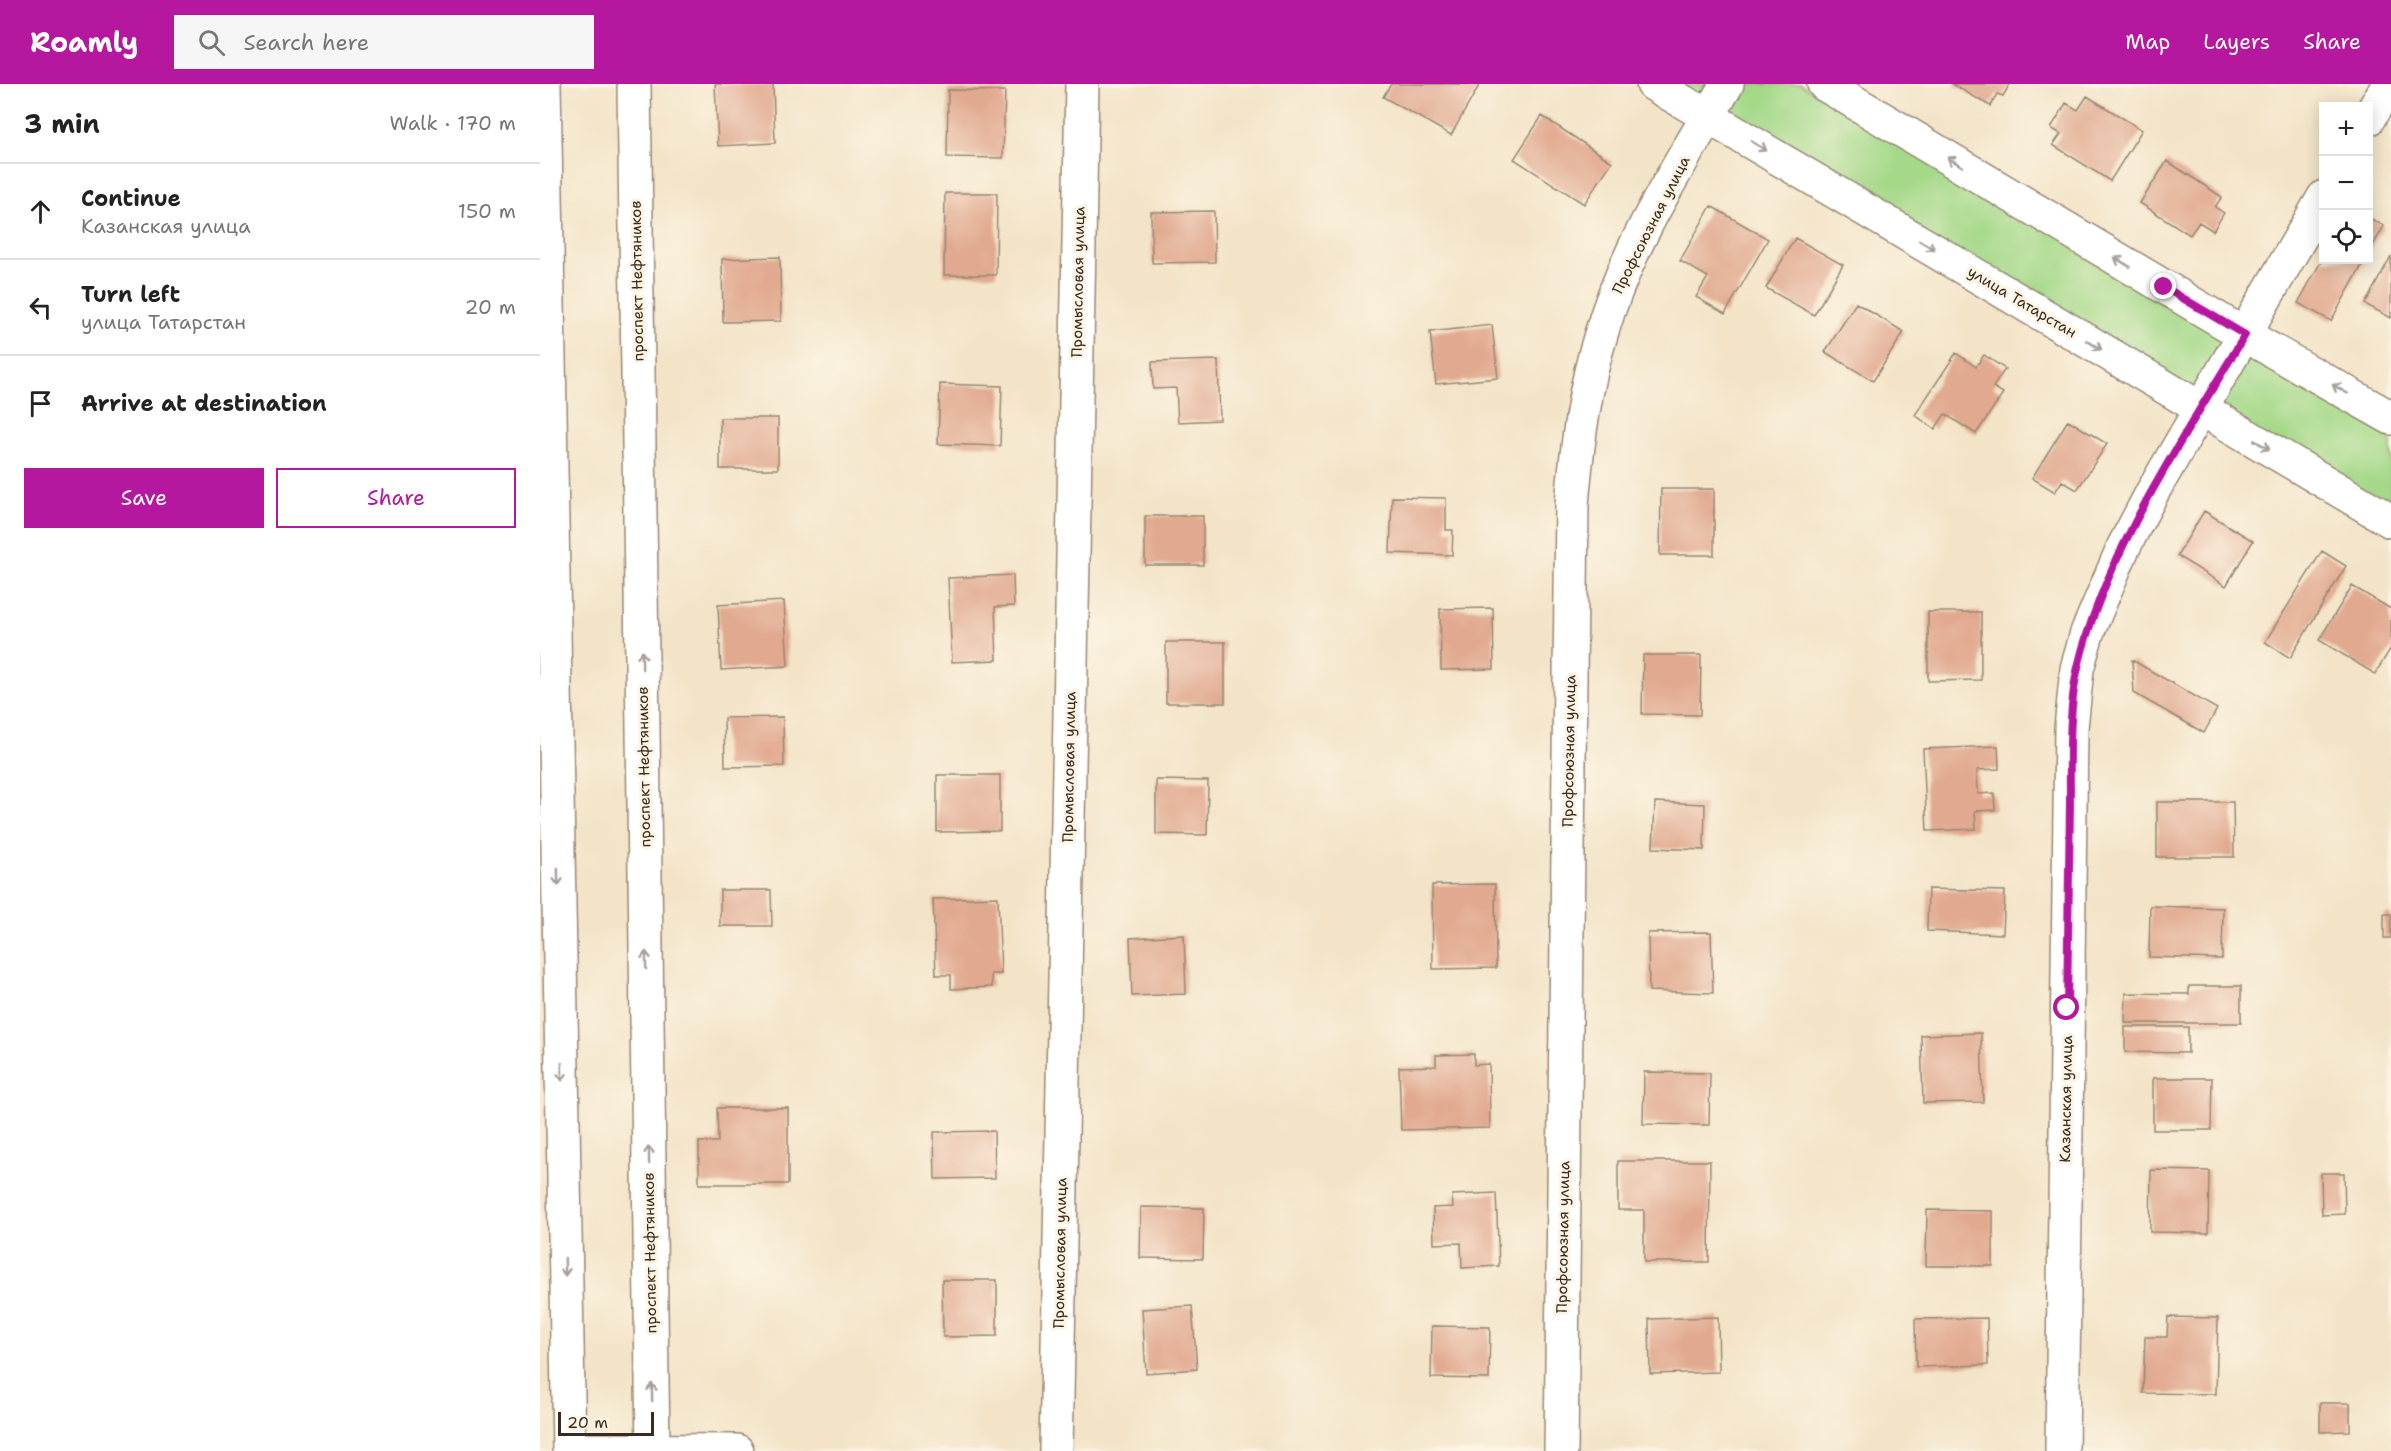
<!DOCTYPE html>
<meta charset="utf-8">
<style>
:root{--surface:#fff;--page:#f6f6f6;--text:#222;--muted:#767676;--line:#e0e0e0;--accent:#b5179e}
body{margin:0;font-family:"Shantell Sans",sans-serif;background:var(--page);color:var(--text)}
.controls{position:absolute;right:18px;top:18px;display:grid;overflow:hidden;border-radius:0px;box-shadow:0 3px 15px #0003}
.controls button{width:54px;height:54px;display:grid;place-items:center;padding:0;border:0;border-bottom:2px solid var(--line);background:var(--surface);color:var(--text);font:30px sans-serif}
.scale{position:absolute;left:18px;bottom:15px;width:96px;box-sizing:border-box;padding-left:6px;border:3px solid #3b2a1e;border-top:0;font-size:16px;line-height:21px;white-space:nowrap;color:#3b2a1e;-webkit-text-stroke:4px #fcf5e5;paint-order:stroke}
.stop{position:absolute;width:18px;height:18px;margin:-14px;border:4px solid #b5179e;border-radius:50%;background:#fff}
.stop.end{background:#b5179e;border-color:#fff;box-shadow:0 2px 6px #0008}
.list{margin:0;padding:0;list-style:none}
h2{display:flex;justify-content:space-between;align-items:center;height:78px;margin:0;padding:0 24px;font-size:26px}
h2 small{font-size:20px;font-weight:400;color:var(--muted)}
.list li{display:grid;grid-template-columns:39px 1fr auto;gap:18px;align-items:center;box-sizing:border-box;height:96px;padding:0 24px;border-top:2px solid var(--line)}
.list b{display:block;font-size:22px;white-space:nowrap}
.list p{margin:0;font-size:20px;white-space:nowrap;color:var(--muted)}
.list em{font-size:20px;font-style:normal;color:var(--muted)}
.actions{display:flex;gap:12px;padding:18px 24px}
.actions a{flex:1;padding:14px 0;border:2px solid var(--accent);border-radius:0px;text-align:center;font-size:21px;color:var(--accent)}
.actions .main{background:var(--accent);color:#fff}
.icon{flex:none;width:33px;height:33px;fill:none;stroke:currentColor;stroke-width:2;stroke-linecap:round;stroke-linejoin:round}
.map{position:relative;flex:none;width:1851px;height:1367px;overflow:hidden}
header{display:flex;align-items:center;gap:36px;box-sizing:border-box;height:84px;padding:0 30px;background:var(--accent);color:#fff}
header strong{font-size:28px}
nav{display:flex;gap:33px;margin-inline-start:auto;font-size:21px}
.search{width:420px;height:54px;background:var(--page);display:flex;align-items:center;gap:15px;box-sizing:border-box;padding:0 21px;border-radius:0px;color:var(--muted);font-size:22px}
main{display:flex}
aside{flex:1;background:var(--surface)}
.map>svg:first-child{display:block}
.green{fill:#a5d989;stroke:#708254;stroke-width:1.5}
.building{fill:#e1a98f}
.lines{fill:none;stroke-linecap:round;stroke-linejoin:round}
.street-casing{stroke:#978773;stroke-width:36}
.street{stroke:#fff;stroke-width:33}
.oneway{stroke:#a79f9a}
.route{stroke:#b5179e;stroke-width:8}
.labels{text-anchor:middle;dominant-baseline:central;stroke-width:6;stroke-linejoin:round;paint-order:stroke}
.street-label{font-size:15px;fill:#3b2a1e;stroke:#fcf5e5}
</style>
<header>
<strong>Roamly</strong>
<div class="search"><svg class="icon" aria-label="search" viewBox="0 0 24 24"><circle cx="10" cy="10" r="6"/><path d="M15 15l6 6"/></svg>Search here</div>
<nav><a>Map</a><a>Layers</a><a>Share</a></nav>
</header>
<main>
<aside>
<h2>3 min<small>Walk · 170 m</small></h2>
<ul class="list">
<li><svg class="icon" aria-label="ahead" viewBox="0 0 24 24"><path d="M12 20V5M6 11l6-6 6 6"/></svg><div><b>Continue</b><p>Казанская улица</p></div><em>150 m</em></li>
<li><svg class="icon" aria-label="left" viewBox="0 0 24 24"><path d="M17 20v-9H6M10 6l-5 5 5 5"/></svg><div><b>Turn left</b><p>улица Татарстан</p></div><em>20 m</em></li>
<li><svg class="icon" aria-label="arrive" viewBox="0 0 24 24"><path d="M6 21V4h12l-3 4 3 4H6"/></svg><div><b>Arrive at destination</b></div></li>
</ul>
<div class="actions"><a class="main">Save</a><a>Share</a></div>
</aside>
<div class="map">
<svg width="1851" height="1367" viewBox="0 0 1851 1367">
<rect width="100%" height="100%" fill="#fcf5e5"/>
<filter id="ink" filterUnits="userSpaceOnUse"><feTurbulence type="fractalNoise" baseFrequency=".0167" numOctaves="2"/><feDisplacementMap in="SourceGraphic" scale="12" xChannelSelector="R" yChannelSelector="G"/><feConvolveMatrix kernelMatrix="1 2 1 2 8 2 1 2 1" color-interpolation-filters="sRGB"/></filter>
<filter id="wash" filterUnits="userSpaceOnUse"><feTurbulence type="fractalNoise" baseFrequency=".008" numOctaves="4" result="noise"/><feDisplacementMap in="SourceGraphic" scale="24" xChannelSelector="R" yChannelSelector="G"/><feGaussianBlur stdDeviation="1.35" result="paint"/><feColorMatrix in="noise" values="0 0 0 0 0 0 0 0 0 0 0 0 0 0 0 0 0 1.4 0 .05"/><feComposite in="paint" operator="in"/></filter>
<g filter="url(#wash)">
<rect width="100%" height="100%" fill="#f3e4c8"/>
<!-- green -->
<path class="green" d="M1115,0H1260L1851,344V430Z"/>
<g id="blocks">
<!-- building -->
<path class="building" d="M175,0H233L235,59L178,62Z
M851,0H940L911,51L843,13Z
M1412,0H1470L1463,12L1457,10L1450,22Z
M408,6L465,7L463,74L407,73Z
M1547,12L1602,46L1570,97L1513,61L1521,50L1511,44L1526,19L1538,26Z
M1002,32L1072,78L1044,120L974,75Z
M1627,77L1682,113L1675,123L1684,129L1673,147L1659,138L1650,151L1600,119Z
M405,109H457L456,191H404Z
M1171,122L1228,155L1185,230L1156,213L1168,193L1140,177Z
M674,127L675,178L612,179L611,128Z
M1828,133L1844,142L1828,170Z
M1255,154L1303,181L1274,231L1226,204Z
M1851,172V234L1825,220Z
M240,173L241,237L183,238L182,175Z
M1782,176H1825L1791,237L1758,219Z
M1316,219L1364,248L1333,297L1285,268Z
M952,241L958,294L896,300L890,248Z
M1416,269L1436,283L1444,271L1465,285L1453,303L1463,309L1436,350L1405,330L1395,345L1375,331Z
M678,276L680,336L638,338L636,304L613,305L612,278Z
M400,300L462,302L460,362L398,360Z
M180,334H238V385H180Z
M1528,336L1567,360L1537,406L1522,397L1515,408L1492,394Z
M1121,405H1174V471H1120Z
M852,413L906,414V446H913L912,471L850,469Z
M1664,427L1713,457L1686,502L1637,472Z
M605,432H663V481H605Z
M1782,467L1806,482L1750,574L1725,558Z
M473,491L474,522L455,523L457,576L412,578L408,494Z
M1812,502L1851,525V564L1835,590L1779,556Z
M244,517L248,582L181,586L178,521Z
M953,524L954,585L901,586L900,525Z
M1388,528H1441V596L1388,597Z
M626,558H685V619H626Z
M1103,571H1161L1160,631L1102,630Z
M1592,576L1677,625L1664,649L1594,609Z
M243,633L244,682L185,683L184,634Z
M1458,662L1459,685L1437,686L1438,710L1454,709L1455,726L1435,727L1436,745L1387,747L1383,665Z
M397,691H460V747L397,748Z
M616,696L668,697L667,751L616,750Z
M1115,718L1165,720L1164,766L1113,764Z
M1617,718H1693L1694,773H1617Z
M955,800L956,884L893,885L892,801Z
M1388,805L1465,807L1463,850L1387,847Z
M180,806H231L232,842H180Z
M458,813L461,890H451L452,903L411,905V891H396L393,815Z
M1610,822L1683,824L1682,875L1609,873Z
M1844,830H1851V854H1844Z
M1171,848L1173,909L1109,907L1108,849Z
M644,851L646,910L592,912L590,854Z
M1649,902H1701V939H1585L1586,909L1649,910Z
M1585,943H1648V969L1585,968Z
M1441,949L1443,1018L1383,1019L1381,951Z
M934,970V981L949,980L950,1044L861,1046L859,983L896,982V971Z
M1104,988L1170,989L1169,1041L1103,1040Z
M1613,994H1672L1671,1046H1613Z
M177,1024H248V1100H159V1058H178Z
M454,1047L455,1094L395,1095L394,1048Z
M1078,1077H1170L1169,1178H1104V1126H1078Z
M1611,1086L1669,1087L1668,1149L1610,1148Z
M1781,1089H1804L1805,1130L1782,1131Z
M956,1109L959,1182L922,1184L921,1159L894,1160L893,1124L913,1123L912,1111Z
M601,1123L664,1124L663,1175L600,1174Z
M1387,1126L1453,1127V1182H1386Z
M402,1196H457V1252L403,1253Z
M652,1222L657,1285L606,1289L602,1225Z
M1178,1233L1179,1288L1110,1290L1109,1235Z
M1628,1233L1678,1234L1676,1310L1603,1309L1605,1253H1627Z
M1447,1234L1448,1281L1376,1283L1375,1235Z
M892,1242L950,1243L949,1295L891,1294Z
M1780,1319H1810V1347L1780,1348Z"/>
</g>
</g>
<g filter="url(#ink)">
<use href="#blocks" fill-opacity="0" stroke="#978773" stroke-width="1.5"/>
<g class="lines">
<!-- street casing -->
<g class="street-casing">
<path id="street" d="M4,0L29,1366L197,1367
M94,0L113,1367
M1113,0L1851,437
M1284,0L1705,251L1851,334
M1828,35L1849,0
M516,1367L542,0
M1021,1367L1032,421C1037,362 1044,304 1062,247C1088,159 1141,79 1187,0
M1522,1367L1531,644L1537,585L1547,549L1583,464L1613,407L1784,113"/>
</g>
<!-- street -->
<use href="#street" class="street"/>
</g>
<!-- one-way arrows -->
<defs><path id="oneway-shaft" d="M-6 0H5M1.5-3L5.5 0L1.5 3" fill="none" stroke-width="1.6" stroke-linecap="round" stroke-linejoin="round" transform="scale(1.5)"/></defs>
<g class="oneway">
<use href="#oneway-shaft" transform="translate(1219 62) rotate(31)"/>
<use href="#oneway-shaft" transform="translate(1415 78) rotate(-149)"/>
<use href="#oneway-shaft" transform="translate(1387 161) rotate(31)"/>
<use href="#oneway-shaft" transform="translate(1582 178) rotate(-149)"/>
<use href="#oneway-shaft" transform="translate(1554 261) rotate(31)"/>
<use href="#oneway-shaft" transform="translate(1800 305) rotate(-150)"/>
<use href="#oneway-shaft" transform="translate(1722 361) rotate(31)"/>
<use href="#oneway-shaft" transform="translate(102 576) rotate(-91)"/>
<use href="#oneway-shaft" transform="translate(18 793) rotate(89)"/>
<use href="#oneway-shaft" transform="translate(106 876) rotate(-91)"/>
<use href="#oneway-shaft" transform="translate(22 988) rotate(89)"/>
<use href="#oneway-shaft" transform="translate(109 1071) rotate(-91)"/>
<use href="#oneway-shaft" transform="translate(25 1183) rotate(89)"/>
<use href="#oneway-shaft" transform="translate(112 1308) rotate(-91)"/>
</g>
</g>
<g class="lines" filter="url(#ink)">
<!-- route -->
<path class="route" d="M1527,924C1528,855 1529,787 1530,719C1530,674 1528,627 1538,583C1565,469 1645,351 1705,251L1624,203"/>
</g>
<g class="labels">
<!-- street labels -->
<g class="street-label">
<text transform="translate(1111 141) rotate(-63)">Профсоюзная улица</text>
<text transform="translate(97 197) rotate(-91)">проспект Нефтяников</text>
<text transform="translate(538 198) rotate(-89)">Промысловая улица</text>
<text transform="translate(1482 218) rotate(31)">улица Татарстан</text>
<text transform="translate(1029 667) rotate(-89)">Профсоюзная улица</text>
<text transform="translate(104 683) rotate(-91)">проспект Нефтяников</text>
<text transform="translate(529 683) rotate(-89)">Промысловая улица</text>
<text transform="translate(1526 1015) rotate(-89)">Казанская улица</text>
<text transform="translate(1023 1153) rotate(-89)">Профсоюзная улица</text>
<text transform="translate(110 1169) rotate(-91)">проспект Нефтяников</text>
<text transform="translate(520 1169) rotate(-89)">Промысловая улица</text>
</g>
</g>
</svg>
<div class="controls">
<button>+</button>
<button>−</button>
<button><svg class="icon" aria-label="locate" viewBox="0 0 24 24"><circle cx="12" cy="12" r="6"/><path d="M12 2v4M12 18v4M2 12h4M18 12h4"/></svg></button>
</div>
<div class="scale">20 m</div>
<div class="stop" style="left:1527px;top:924px"></div>
<div class="stop end" style="left:1624px;top:203px"></div>
</div>
</main>
